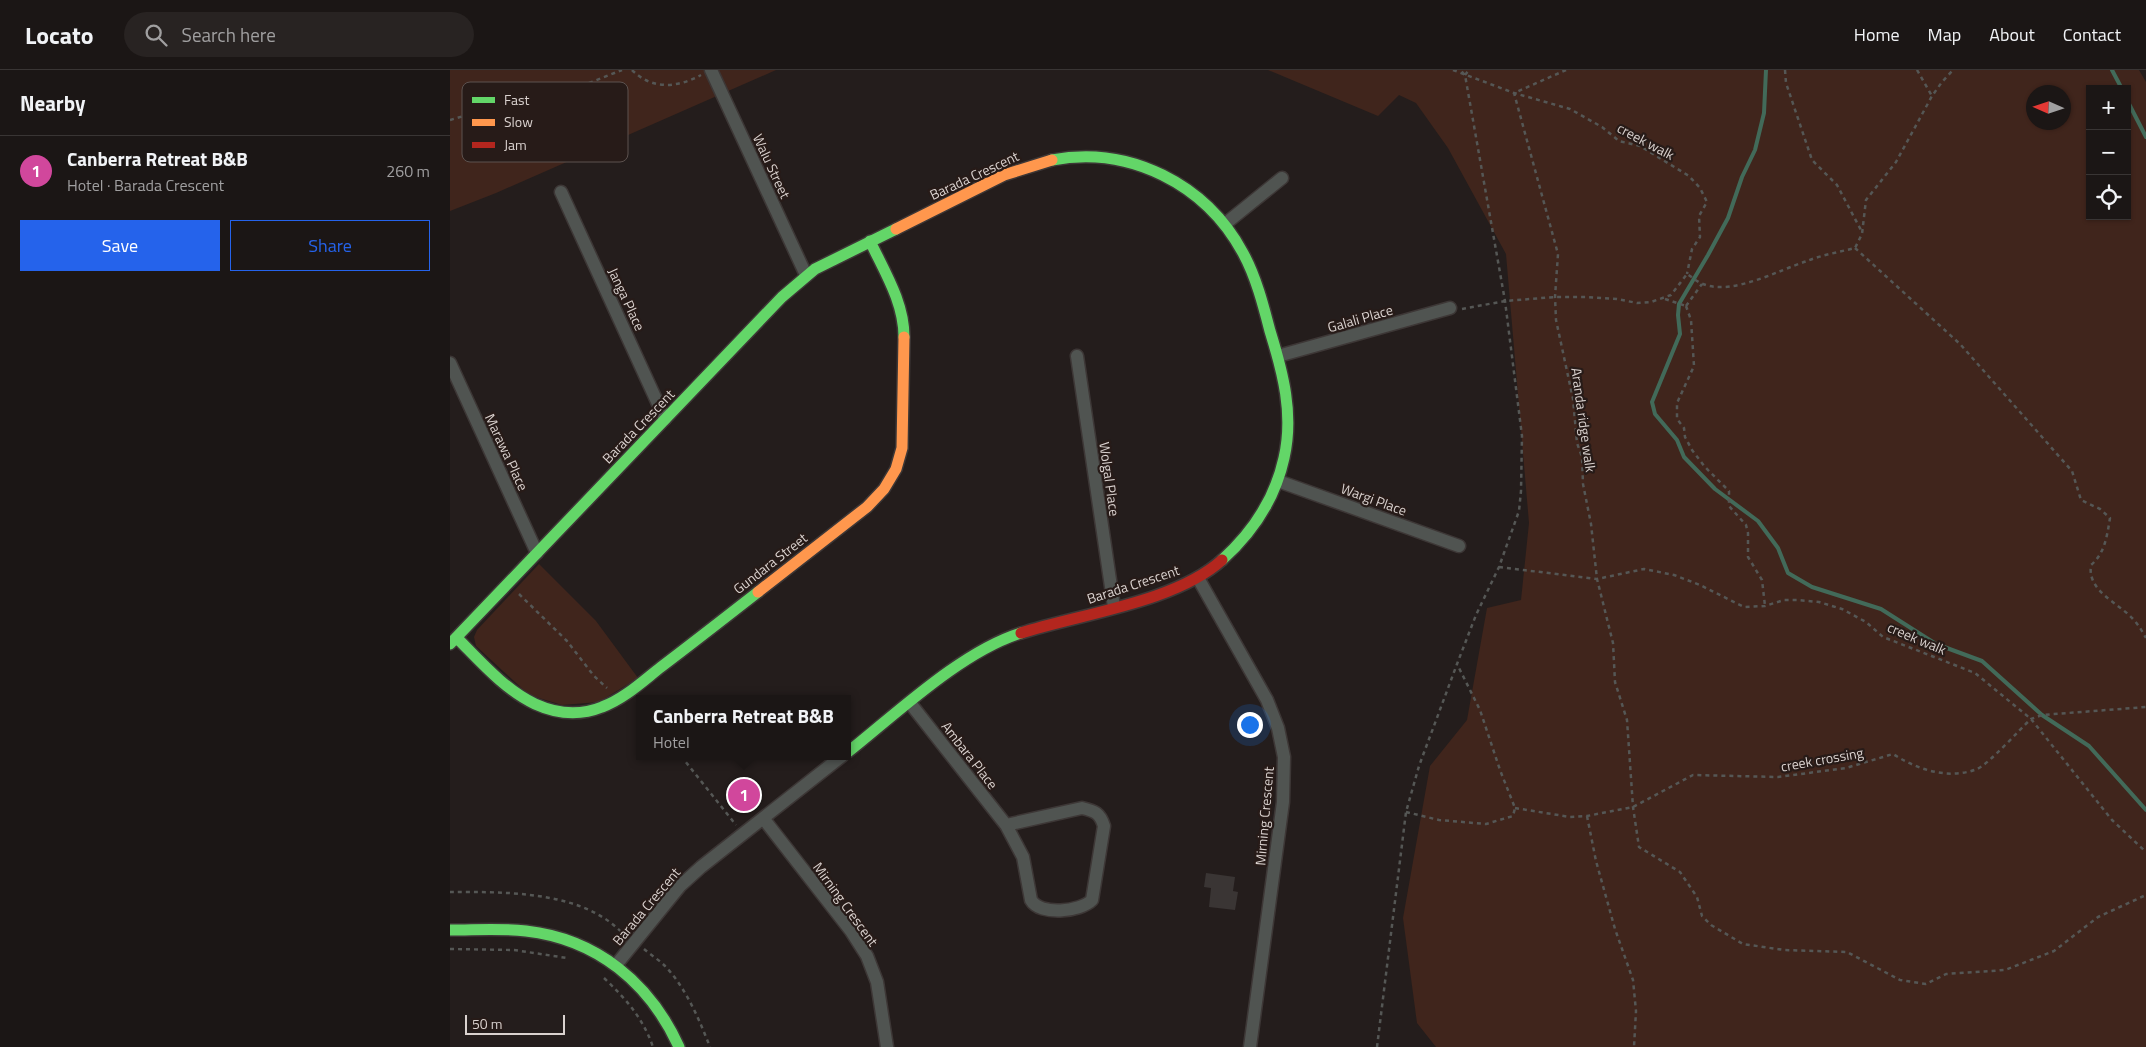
<!DOCTYPE html>
<meta charset="utf-8">
<style>
:root{--surface:#1b1615;--page:#282322;--text:#f1f3f6;--muted:#a09fa0;--line:#393534;--accent:#2563eb}
body{margin:0;font-family:"Titillium Web",sans-serif;background:var(--page);color:var(--text)}
.controls{position:absolute;right:15px;top:15px;display:grid;overflow:hidden;border-radius:0px;box-shadow:0 1px 4px #0004}
.controls button{width:45px;height:45px;display:grid;place-items:center;padding:0;border:0;border-bottom:1px solid var(--line);background:var(--surface);color:var(--text);font:25px sans-serif}
.compass{position:absolute;left:1576px;top:15px;width:45px;height:45px;border-radius:50%;background:var(--surface);box-shadow:0 1px 4px #0004;rotate:273deg}
.scale{position:absolute;left:15px;bottom:12px;width:100px;box-sizing:border-box;padding-left:5px;border:2px solid #dad2cf;border-top:0;font-size:14px;line-height:18px;white-space:nowrap;color:#dad2cf;-webkit-text-stroke:4px #271b18;paint-order:stroke}
.you{position:absolute;left:799px;top:654px;width:18px;height:18px;margin:-12px;border:4px solid #fff;border-radius:50%;background:#1a73e8;box-shadow:0 0 0 8px #1a73e833}
.badge{display:grid;place-items:center;width:32px;height:32px;border-radius:50%;background:var(--accent);color:#fff;font-size:16px;font-weight:700}
.pin{position:absolute;translate:-50% -50%;border:2px solid #fff;box-shadow:0 1px 5px #0006}
.popup{position:absolute;left:186px;top:625px;width:215px;height:65px;box-sizing:border-box;display:grid;place-content:center;border-radius:0px;background:var(--surface);filter:drop-shadow(0 1px 4px #0005);font-size:16px;white-space:nowrap;color:var(--muted)}
.popup b{font-size:19px;color:var(--text)}
.popup::after{content:'';position:absolute;left:50%;top:100%;margin-left:-10px;border:10px solid transparent;border-top-color:var(--surface)}
.list{margin:0;padding:0;list-style:none}
h2{display:flex;justify-content:space-between;align-items:center;height:65px;margin:0;padding:0 20px;font-size:21px}
h2 small{font-size:16px;font-weight:400;color:var(--muted)}
.list li{display:grid;grid-template-columns:32px 1fr auto;gap:15px;align-items:center;box-sizing:border-box;height:70px;padding:0 20px;border-top:1px solid var(--line)}
.list b{display:block;font-size:19px;white-space:nowrap}
.list p{margin:0;font-size:16px;white-space:nowrap;color:var(--muted)}
.list em{font-size:16px;font-style:normal;color:var(--muted)}
.actions{display:flex;gap:10px;padding:15px 20px}
.actions a{flex:1;padding:11px 0;border:1px solid var(--accent);border-radius:0px;text-align:center;font-size:18px;color:var(--accent)}
.actions .main{background:var(--accent);color:#fff}
.icon{flex:none;width:28px;height:28px;fill:none;stroke:currentColor;stroke-width:2;stroke-linecap:round;stroke-linejoin:round}
.map{position:relative;flex:none;width:1696px;height:977px;overflow:hidden}
header{display:flex;align-items:center;gap:30px;box-sizing:border-box;height:70px;padding:0 25px;background:var(--surface);border-bottom:1px solid var(--line)}
header strong{font-size:24px}
nav{display:flex;gap:28px;margin-inline-start:auto;font-size:18px}
.search{width:350px;height:45px;background:var(--page);display:flex;align-items:center;gap:12px;box-sizing:border-box;padding:0 18px;border-radius:28px;color:var(--muted);font-size:19px}
main{display:flex}
aside{flex:1;background:var(--surface)}
.map>svg:first-child{display:block}
.green{fill:#40251c;fill-rule:evenodd}
.lines{fill:none;stroke-linecap:round;stroke-linejoin:round}
.stream{stroke:#426a59;stroke-width:4}
.building{fill:#3a3534}
.street-casing{stroke:#3d3736;stroke-width:15}
.fast-casing{stroke:#3d3736;stroke-width:14}
.slow-casing{stroke:#3d3736;stroke-width:14}
.jam-casing{stroke:#3d3736;stroke-width:14}
.path{stroke:#555755;stroke-width:2.5;stroke-dasharray:4 4;stroke-linecap:butt}
.street{stroke:#505451;stroke-width:12}
.fast{stroke:#63d668;stroke-width:11}
.slow{stroke:#ff974d;stroke-width:11}
.jam{stroke:#b3261e;stroke-width:11}
.labels{text-anchor:middle;dominant-baseline:central;stroke-width:4.5;stroke-linejoin:round;paint-order:stroke}
.street-label{font-size:14px;fill:#dad2cf;stroke:#271b18}
.key{fill:#271b18;stroke:#5d524f;stroke-width:1}
.key-label{font-size:14px;fill:#dad2cf}
</style>
<header>
<strong>Locato</strong>
<div class="search"><svg class="icon" aria-label="search" viewBox="0 0 24 24"><circle cx="10" cy="10" r="6"/><path d="M15 15l6 6"/></svg>Search here</div>
<nav><a>Home</a><a>Map</a><a>About</a><a>Contact</a></nav>
</header>
<main>
<aside>
<h2>Nearby<small></small></h2>
<ul class="list">
<li><span class="badge" style="background:#d1479c">1</span><div><b>Canberra Retreat B&amp;B</b><p>Hotel · Barada Crescent</p></div><em>260 m</em></li>
</ul>
<div class="actions"><a class="main">Save</a><a>Share</a></div>
</aside>
<div class="map">
<svg width="1696" height="977" viewBox="0 0 1696 977">
<rect width="100%" height="100%" fill="#241d1c"/>
<!-- green -->
<path class="green" d="M0,0H326L46,123L0,141Z
M818,0H1689L1696,12V977H986L967,953L953,848L980,696L1017,650L1037,538L1071,530L1079,453L1056,184L998,78L966,33L949,25L928,46ZM1640,19H1677V146H1640ZM1614,22V52H1584V22Z
M89,494L146,551L188,608L149,632L112,635L79,625L26,576L24,567L27,560Z"/>
<g class="lines">
<!-- stream -->
<path class="stream" d="M1316,0L1314,43L1305,80L1292,107L1278,148L1258,185L1229,234L1228,245L1230,264L1202,332L1205,344L1227,370L1234,387L1265,419L1308,451L1328,478L1338,503L1362,517L1431,539L1486,574L1532,591L1592,645L1639,676L1696,740
M1662,0L1672,19
M1677,30L1696,67"/>
</g>
<!-- building -->
<path class="building" d="M756,803L785,807L783,821L788,822L785,840L759,837L761,818L754,817Z"/>
<g class="lines">
<!-- street casing -->
<g class="street-casing">
<path id="street" d="M261,0L356,205
M111,122L215,349
M775,154L832,108
M627,286L664,537
M828,286L1000,238
M0,293L87,483
M828,411L1009,476
M748,508L817,630L828,658L834,687L833,732L800,977
M460,633L556,755L632,738C645,741 650,743 654,756L642,830C630,842 590,846 581,830L573,787L556,755
M313,748L401,861L417,886L427,912L437,977
M166,895L230,816L251,797L392,686"/>
</g>
<!-- fast casing -->
<g class="fast-casing">
<path id="fast" d="M602,90C679,75 756,114 793,183C806,207 813,234 820,261C833,303 844,344 834,388C825,429 803,462 772,490
M420,171C434,201 454,232 454,267
M7,568C30,591 55,620 85,634C107,644 130,646 152,637C174,629 193,611 211,597C244,572 276,547 308,522
M0,574L332,227L365,199L446,159
M398,682C446,644 512,581 571,563
M0,860C25,860 51,858 76,861C147,869 200,913 229,977"/>
</g>
<!-- slow casing -->
<g class="slow-casing">
<path id="slow" d="M446,159L554,105L602,90
M308,522L417,437L434,419L446,399L452,378L454,267"/>
</g>
<!-- jam casing -->
<g class="jam-casing">
<path id="jam" d="M571,563C630,544 726,532 772,490"/>
</g>
<!-- path -->
<path class="path" d="M182,0C202,20 227,18 251,5
M1003,0L1064,23L1120,39L1152,57L1169,71L1190,76L1239,106L1250,118L1257,132L1249,146L1250,167L1242,179L1237,204
M1116,0L1064,23L1108,184L1105,227L1106,250L1123,329L1127,373L1132,387L1133,414L1141,454L1147,509L1163,573L1165,612L1177,650L1183,737L1189,777L1230,802L1247,827L1252,846L1261,855L1293,874L1334,880L1397,882L1450,910L1476,914L1496,904L1555,900L1604,881L1648,847L1696,825
M1335,0L1336,13L1362,90L1387,115L1412,162
M1467,0L1482,26
M1015,5L1019,0
M0,50L82,26L134,15L172,0
M1405,178L1510,274L1622,401L1631,430L1650,439L1660,448C1657,466 1655,483 1641,495C1637,521 1667,532 1682,548C1688,554 1692,561 1696,568
M1215,229L1236,236
M1236,236L1241,250L1244,296L1227,333V349L1234,358L1235,367L1242,380L1255,397L1279,421V436L1296,455L1298,463V487L1312,510L1315,536
M1236,236L1252,214
M1012,239L1055,231L1105,227H1137L1167,229L1187,233L1201,232L1221,225L1237,204C1242,207 1247,212 1253,214C1282,226 1329,200 1357,191C1372,185 1389,182 1405,178L1412,164L1416,130L1446,92L1482,26L1492,12L1503,0
M1049,497L1147,509L1194,499L1224,505L1250,515L1294,537L1315,536L1334,530H1347L1369,532L1392,539L1416,552L1433,567L1525,603L1581,649L1662,750L1696,782
M69,524L117,571L144,606L157,618
M231,686L286,755
M1065,738L1120,747L1137,746L1183,737L1243,705L1328,707L1396,698L1443,684C1468,700 1499,710 1527,699C1539,694 1570,659 1581,649L1592,645L1696,637
M956,742L989,750L1036,754L1063,746L1065,738L1050,700L1030,640L1007,594
M1137,746L1146,791L1165,859L1183,910L1186,941L1184,977
M0,822C55,822 135,820 175,866
M0,879L64,880L117,888
M194,879C201,885 209,890 215,896C236,918 249,949 260,977
M154,908C176,929 193,948 203,977
M927,977L956,742L969,696L1007,594L1026,545L1049,497L1069,441L1071,421L1072,366L1055,231L1015,5L1010,0"/>
<!-- street -->
<use href="#street" class="street"/>
<!-- fast -->
<use href="#fast" class="fast"/>
<!-- slow -->
<use href="#slow" class="slow"/>
<!-- jam -->
<use href="#jam" class="jam"/>
</g>
<g class="labels">
<!-- street labels -->
<g class="street-label">
<text transform="translate(1196 71) rotate(28)">creek walk</text>
<text transform="translate(322 96) rotate(65)">Walu Street</text>
<text transform="translate(524 105) rotate(-25)">Barada Crescent</text>
<text transform="translate(177 229) rotate(65)">Janga Place</text>
<text transform="translate(910 248) rotate(-16)">Galali Place</text>
<text transform="translate(1134 350) rotate(82)">Aranda ridge walk</text>
<text transform="translate(188 356) rotate(-46)">Barada Crescent</text>
<text transform="translate(57 382) rotate(65)">Marawa Place</text>
<text transform="translate(660 409) rotate(82)">Wolgal Place</text>
<text transform="translate(924 429) rotate(20)">Wargi Place</text>
<text transform="translate(320 493) rotate(-38)">Gundara Street</text>
<text transform="translate(683 514) rotate(-18)">Barada Crescent</text>
<text transform="translate(1467 568) rotate(23)">creek walk</text>
<text transform="translate(520 685) rotate(52)">Ambara Place</text>
<text transform="translate(1372 689) rotate(-10)">creek crossing</text>
<text transform="translate(814 746) rotate(-85)">Mirning Crescent</text>
<text transform="translate(396 834) rotate(54)">Mirning Crescent</text>
<text transform="translate(196 836) rotate(-50)">Barada Crescent</text>
</g>
</g>
<!-- legend -->
<rect x="12" y="12" width="166" height="80" rx="8" class="key"/>
<rect x="22" y="27" width="23" height="6" fill="#63d668"/>
<rect x="22" y="49" width="23" height="7" fill="#ff974d"/>
<rect x="22" y="72" width="23" height="6" fill="#b3261e"/>
<g class="key-label">
<text x="54" y="35">Fast</text>
<text x="54" y="57">Slow</text>
<text x="54" y="80">Jam</text>
</g>
</svg>
<div class="controls">
<button>+</button>
<button>−</button>
<button><svg class="icon" aria-label="locate" viewBox="0 0 24 24"><circle cx="12" cy="12" r="6"/><path d="M12 2v4M12 18v4M2 12h4M18 12h4"/></svg></button>
</div>
<svg class="compass" viewBox="-18 -18 36 36"><path d="M0-13l5 13h-10z" fill="#e53935"/><path d="M0 13l5-13h-10z" fill="#a09fa0"/></svg>
<div class="scale">50 m</div>
<div class="you"></div>
<div class="pin badge" style="left:294px;top:725px;background:#d1479c">1</div>
<div class="popup"><b>Canberra Retreat B&amp;B</b>Hotel</div>
</div>
</main>
